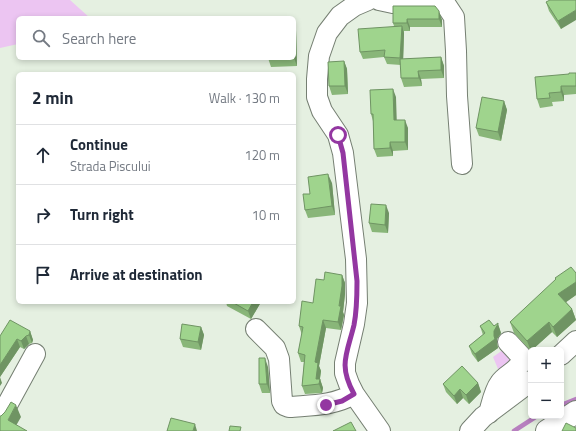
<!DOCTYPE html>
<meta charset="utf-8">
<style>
:root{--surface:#fff;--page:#f6f6f7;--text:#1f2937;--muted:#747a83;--line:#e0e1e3}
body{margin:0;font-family:"Titillium Web",sans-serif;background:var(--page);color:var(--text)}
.controls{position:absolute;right:12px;bottom:12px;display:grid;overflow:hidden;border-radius:6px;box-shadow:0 2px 6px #0003}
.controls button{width:36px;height:36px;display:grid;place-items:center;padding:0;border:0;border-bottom:1px solid var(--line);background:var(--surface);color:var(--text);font:20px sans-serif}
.stop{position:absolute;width:12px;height:12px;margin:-9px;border:3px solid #9337a1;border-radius:50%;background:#fff}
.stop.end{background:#9337a1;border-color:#fff;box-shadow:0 1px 4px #0008}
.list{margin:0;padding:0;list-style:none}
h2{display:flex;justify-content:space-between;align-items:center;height:52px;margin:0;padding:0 16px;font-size:17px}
h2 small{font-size:13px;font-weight:400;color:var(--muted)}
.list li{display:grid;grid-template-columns:26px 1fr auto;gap:12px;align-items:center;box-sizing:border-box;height:60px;padding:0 16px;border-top:1px solid var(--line)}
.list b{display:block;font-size:15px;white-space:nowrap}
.list p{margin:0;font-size:13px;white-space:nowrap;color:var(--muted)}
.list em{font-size:13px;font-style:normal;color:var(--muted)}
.icon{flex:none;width:22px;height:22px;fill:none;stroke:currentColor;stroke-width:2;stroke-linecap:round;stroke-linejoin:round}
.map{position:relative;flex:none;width:576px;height:431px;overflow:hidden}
.search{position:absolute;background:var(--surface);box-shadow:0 2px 6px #0003;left:16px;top:16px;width:280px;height:44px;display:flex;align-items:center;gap:10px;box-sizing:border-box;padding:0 14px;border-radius:6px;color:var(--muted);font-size:15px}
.panel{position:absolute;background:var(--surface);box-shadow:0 2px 6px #0003;left:16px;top:72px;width:280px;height:232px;border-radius:6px}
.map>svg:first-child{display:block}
.green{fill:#ecc5f2}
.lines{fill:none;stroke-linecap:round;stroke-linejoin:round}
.stream{stroke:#b77fbf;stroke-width:4.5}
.minor-casing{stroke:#757f72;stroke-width:22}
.major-casing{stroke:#757f72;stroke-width:24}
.minor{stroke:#fff;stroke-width:20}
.major{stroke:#fff;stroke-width:22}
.wall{fill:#89b679}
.shaded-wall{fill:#6f9463}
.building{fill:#9fd48d;stroke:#6f9463}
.route{stroke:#9337a1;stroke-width:5}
</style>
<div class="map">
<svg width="576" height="431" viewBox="0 0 576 431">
<rect width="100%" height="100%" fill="#e5f0e1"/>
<!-- green -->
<path class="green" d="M0,0H70L90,18H18V44L0,48Z
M507,347L517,357L501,376L493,357Z"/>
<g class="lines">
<!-- stream -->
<path class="stream" d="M561,405L576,399
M514,431L537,416"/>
<!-- minor casing -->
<g class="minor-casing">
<path id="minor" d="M368,0L354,6L340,16L327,33L319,56L317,79V97L322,111L338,135L343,153L356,259L357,303L354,324L345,363V373L349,384L354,394L380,431
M379,0L393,3H441L446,5L454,17L456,51L457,96L462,164
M256,329L275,348L279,359L282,401L284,405L289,407C313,405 332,406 354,394
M561,355L576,341
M489,413C492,403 494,391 500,383C506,374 516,373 522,361L521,356L508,342
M0,418L35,354
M470,431L483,417L531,381"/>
</g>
<!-- major casing -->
<g class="major-casing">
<path id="major" d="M547,431L576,412"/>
</g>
<!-- minor -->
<use href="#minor" class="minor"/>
<!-- major -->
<use href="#major" class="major"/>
</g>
<!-- wall -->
<path class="wall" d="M576,0L561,29L549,11L546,2Z
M435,6L442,20V27H410V31H404V33L403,59L441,57L444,66V78L421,79L422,86L404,87L401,78V65L387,64L384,57L363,59L360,52L394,26L393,23Z
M296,30L297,66L271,67L268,58Z
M344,61L347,69L348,94L332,95L329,86Z
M576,73V94L564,95V101L552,102L553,106L540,108L537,99L569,74Z
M396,97V120L408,128V150L393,151V156L377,157L374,149L373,121L371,114Z
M504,101L507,110L501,141L479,136L476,128Z
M332,183L335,215L308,218L305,210L310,194Z
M389,213L388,233L372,232L369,223Z
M576,273V295L566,302L572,309L576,320L557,337L552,332L532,350H531V351L514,333L510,322L556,280L555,278Z
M342,275L345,283V294L343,312L344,315L341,330L326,328L319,366L321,371L320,379L323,388L322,393L305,394L302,386L304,362H301L298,353L302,335L299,326L313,303L324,280Z
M226,302H261L251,319L227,306Z
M498,324L501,333L497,339V343L498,348L478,362L472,354L469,346L483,335L480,326H494Z
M201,327L204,335L201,350L183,347L180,339Z
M30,331L33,340L32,343L29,344L24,349L20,347L0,377V336Z
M268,367L270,393H262L259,384Z
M478,383L481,392L469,404L463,398L457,404L446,392L443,384Z"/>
<!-- shaded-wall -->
<path class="shaded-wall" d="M576,10V20L561,29L558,21Z
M439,11L442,20V27L439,19Z
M407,19L410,27V31L407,23Z
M294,25L296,30L297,66L294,58Z
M402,26L404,33L403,65L400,58Z
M441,57L444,66V78L441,70Z
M344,61L347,69L348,94L345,86Z
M418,71L421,79L422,86L419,78Z
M561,86L564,95V101L561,92Z
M393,89L396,97L397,128L394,120Z
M504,101L507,110L501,141L498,132Z
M405,120L408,128V150L405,142Z
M390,142L393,151V156L390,148Z
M328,174L332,183L335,215L332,206Z
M386,205L389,213L388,233L385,225Z
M342,275L345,283V294L343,312L344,315L341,330L338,322Z
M576,282V295L562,305L558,294Z
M253,302H261L251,319L248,311Z
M572,309L576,320L557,337L553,327Z
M323,320L326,328L319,366L321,371L319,384L316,379L315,362Z
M549,322L552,332L532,350H531V351L527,341Z
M498,324L501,333L497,339V343L498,348L478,362L475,354Z
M201,327L204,335L201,350L198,342Z
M30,331L33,340L32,343L29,335Z
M26,336L29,344L24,349L21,341Z
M17,339L20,347L0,377V365Z
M265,358L268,367L270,393L267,384Z
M0,377L2,383L0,386Z
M320,379L323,388L322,393L319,384Z
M478,383L481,392L469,404L466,395Z
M460,389L463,398L457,404L454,396Z
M16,405L21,417L13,431L8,420Z
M195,424L197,431H193Z"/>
<!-- building -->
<path class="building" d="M550,0H576V10L558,21L546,2Z
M393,6H435L439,11V19H407V23H393Z
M402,26L400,58L384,57L385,50L360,52L358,29Z
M441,57V70L418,71L419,78H401L400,59Z
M344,61L345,86H329L328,62Z
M569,73H576V86H561V92L549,93L550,98L537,99L535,77L569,74Z
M393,89L394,120H405V142H390V148L374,149L373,114H371L370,90Z
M482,97L504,101L498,132L476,128Z
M328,174L332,206L305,210L303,194H310L308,177Z
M371,204L386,205L385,225L369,223Z
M571,267L576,273V282L558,294L572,309L553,327L549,322L527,341L510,322L556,279L555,278Z
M325,272L342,275V286L339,306H341L338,322L323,320L315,362L318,363L316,379H320L319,384L302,386L305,355L298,353L303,327L299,326L302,301L313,303L316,279L324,280Z
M232,302H253L248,311Z
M10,320L30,331L29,335L26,336L21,341L17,339L0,365V336Z
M489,320L494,326L498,323V324L494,331V336L495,339L475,354L469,346L485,333L480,326Z
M182,324L201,327L198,342L180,339Z
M259,358H265L267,384H259Z
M462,366L478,383L466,395L460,389L454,396L443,384Z
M11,402L16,405L8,420L27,431H0V416H1L5,412Z
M171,418L195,424L193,431H167Z
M351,422L356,431H333Z
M566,423L576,428V431H562Z
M230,426L241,427L240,431H229Z"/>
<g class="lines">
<!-- route -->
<path class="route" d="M326,405L342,401L354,394C338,365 347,354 354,325C357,310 357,296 357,281L343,153L338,135"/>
</g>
</svg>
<div class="controls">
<button>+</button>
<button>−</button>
</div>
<div class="stop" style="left:338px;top:135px"></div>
<div class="stop end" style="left:326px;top:405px"></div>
<div class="search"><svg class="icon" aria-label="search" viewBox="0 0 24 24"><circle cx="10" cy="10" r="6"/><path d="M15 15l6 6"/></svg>Search here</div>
<section class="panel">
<h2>2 min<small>Walk · 130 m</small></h2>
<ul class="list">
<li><svg class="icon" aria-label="ahead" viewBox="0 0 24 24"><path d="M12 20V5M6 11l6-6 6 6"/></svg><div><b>Continue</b><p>Strada Piscului</p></div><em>120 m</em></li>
<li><svg class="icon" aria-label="right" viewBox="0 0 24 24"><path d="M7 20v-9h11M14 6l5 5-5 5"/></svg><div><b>Turn right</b></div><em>10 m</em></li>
<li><svg class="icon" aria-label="arrive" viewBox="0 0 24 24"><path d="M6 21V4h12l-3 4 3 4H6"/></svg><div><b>Arrive at destination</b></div></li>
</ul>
</section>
</div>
